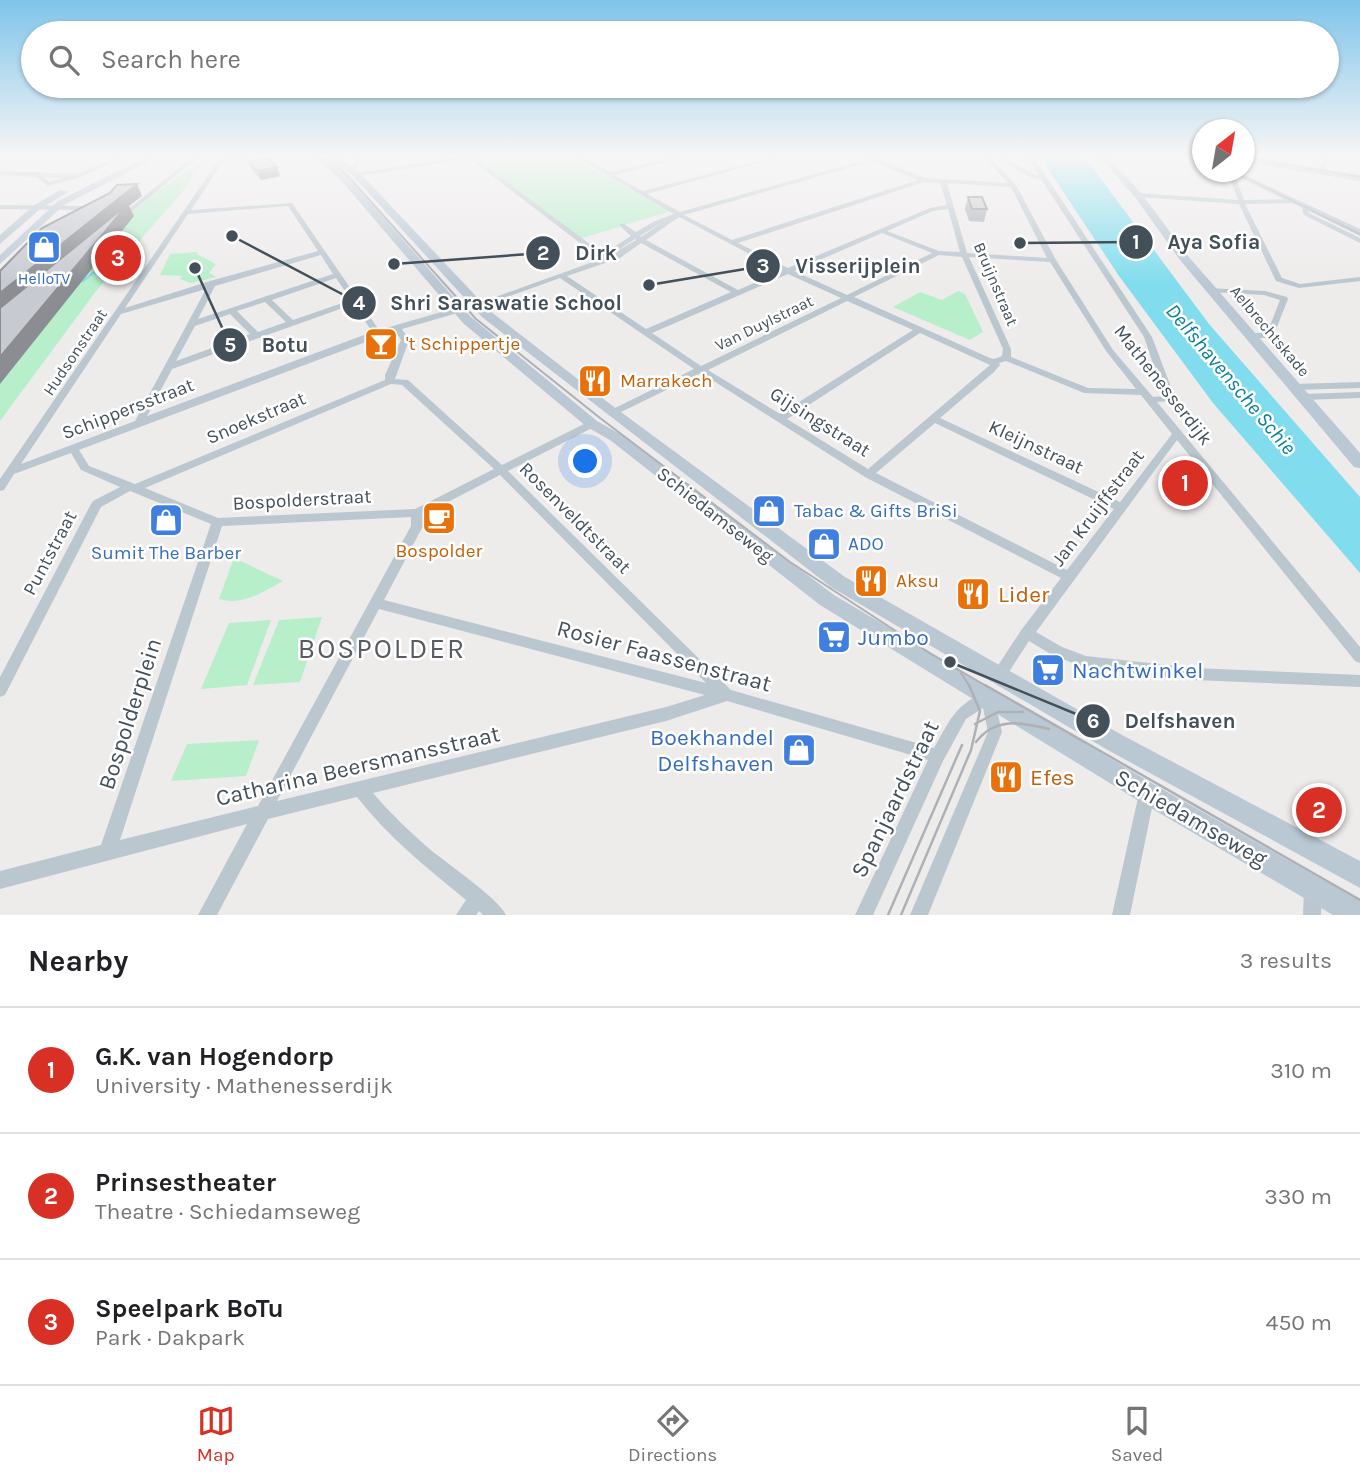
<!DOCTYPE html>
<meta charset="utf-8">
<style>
:root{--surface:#fff;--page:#f2f2f2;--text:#202124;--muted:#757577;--line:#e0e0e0;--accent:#d93025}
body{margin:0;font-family:Karla,sans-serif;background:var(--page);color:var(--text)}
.compass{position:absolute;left:1192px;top:119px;width:63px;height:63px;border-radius:50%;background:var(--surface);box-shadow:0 2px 5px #0004;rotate:31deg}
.you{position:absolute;left:586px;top:462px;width:24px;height:24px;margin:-18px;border:5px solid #fff;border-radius:50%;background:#1a73e8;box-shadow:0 0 0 10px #1a73e833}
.badge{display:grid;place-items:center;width:46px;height:46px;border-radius:50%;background:var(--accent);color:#fff;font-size:23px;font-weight:700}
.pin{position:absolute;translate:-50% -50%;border:4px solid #fff;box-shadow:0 2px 7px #0006}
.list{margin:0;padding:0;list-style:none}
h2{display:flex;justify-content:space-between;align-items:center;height:91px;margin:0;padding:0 28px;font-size:30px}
h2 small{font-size:23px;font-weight:400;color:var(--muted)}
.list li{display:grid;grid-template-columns:46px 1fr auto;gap:21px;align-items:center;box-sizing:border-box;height:126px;padding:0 28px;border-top:2px solid var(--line)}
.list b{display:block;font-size:26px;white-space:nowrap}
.list p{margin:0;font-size:23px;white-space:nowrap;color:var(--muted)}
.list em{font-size:23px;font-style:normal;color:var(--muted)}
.icon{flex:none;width:38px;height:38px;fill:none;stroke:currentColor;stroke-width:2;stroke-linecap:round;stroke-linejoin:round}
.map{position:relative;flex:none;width:1360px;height:915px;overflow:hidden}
.search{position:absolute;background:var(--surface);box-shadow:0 2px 5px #0004;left:21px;right:21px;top:21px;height:77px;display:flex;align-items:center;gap:18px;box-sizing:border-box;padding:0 24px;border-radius:38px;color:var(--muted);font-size:26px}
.sheet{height:469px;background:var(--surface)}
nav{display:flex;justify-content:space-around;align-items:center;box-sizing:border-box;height:98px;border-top:2px solid var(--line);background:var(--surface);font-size:19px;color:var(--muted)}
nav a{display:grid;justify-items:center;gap:4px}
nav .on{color:var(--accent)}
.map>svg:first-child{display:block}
.green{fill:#b6efc9}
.water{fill:#81ddee}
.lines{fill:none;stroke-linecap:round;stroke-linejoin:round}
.stream{stroke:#81ddee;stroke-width:2.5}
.street{fill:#bbc7cf;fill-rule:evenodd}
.secondary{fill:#bac8d4;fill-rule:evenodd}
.tram-far1{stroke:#adb1b6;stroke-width:2}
.tram{stroke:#adb1b6;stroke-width:2.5}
.wall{fill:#abaeb4}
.shaded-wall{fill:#8b8d92}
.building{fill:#c7cad1;stroke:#8b8d92;stroke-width:2}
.labels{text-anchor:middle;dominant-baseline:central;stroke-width:5;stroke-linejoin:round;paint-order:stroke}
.far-shop-label{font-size:16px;fill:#366cbe;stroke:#fff}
.far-street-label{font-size:16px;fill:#435059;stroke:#fff}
.food-label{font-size:19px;fill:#c56008;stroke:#fff;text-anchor:start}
.street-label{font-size:19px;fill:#435059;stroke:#fff}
.shop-label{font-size:19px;fill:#366cbe;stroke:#fff;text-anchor:start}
.water-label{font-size:21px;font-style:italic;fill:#088299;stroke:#fff}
.near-food-label{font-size:23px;fill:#c56008;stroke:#fff;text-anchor:start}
.near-shop-label{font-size:23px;fill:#366cbe;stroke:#fff;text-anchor:start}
.near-street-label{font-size:23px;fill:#435059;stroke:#fff}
.near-quarter-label{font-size:28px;letter-spacing:2px;fill:#585c60;stroke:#fff}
.leader{fill:none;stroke:#435059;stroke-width:2.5}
.callout-dot{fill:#435059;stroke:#fff;stroke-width:2.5}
.mark-label{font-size:21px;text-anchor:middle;font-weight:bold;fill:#fff}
.callout-label{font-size:21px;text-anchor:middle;font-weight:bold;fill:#435059;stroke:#fff;stroke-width:5;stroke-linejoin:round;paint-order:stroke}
</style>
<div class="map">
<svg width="1360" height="915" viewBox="0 0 1360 915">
<rect width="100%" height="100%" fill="#eeebeb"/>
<!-- green -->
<path class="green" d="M487,155H566L671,211L579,239L473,158Z
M204,161L182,192L96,291L0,421V325L153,194Z
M197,252V254L216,264L209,273L216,277L191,283L180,279L182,276L160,275L170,254Z
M958,291L965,294L983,332L970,340L893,307L920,292L942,300Z
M234,558L283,581C263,592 243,606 219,599Z
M322,617L300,682L253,685L279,620Z
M271,620L247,685L201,689L229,623Z
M259,740L246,776L171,781L187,744Z"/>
<!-- water -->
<path class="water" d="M1039,155H1083L1209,324L1360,497V573L1213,403L1119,276Z"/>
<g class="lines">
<!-- stream -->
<path class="stream" d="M83,281L93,273H100V277L106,276"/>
<!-- street -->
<path class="street" d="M121,155H128L81,177L48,186L37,177L0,175V171L78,174ZM44,177L64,178L49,182Z
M195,155H201L124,218H120V216Z
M252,155H262L222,163L191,210L292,203L379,330L455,308H461V312L402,329L409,340L395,379L408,380L502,465L588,422H596L597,424L596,426L508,471L731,690L934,748C950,720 956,703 988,691L993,693L1002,732L928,915H910L988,732L983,708L966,719L943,761L873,915H855L928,760L727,701L666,721L373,793C391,814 411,833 432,851C448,864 499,899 506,915H483L479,911L476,915H456L466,900C427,868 388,837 357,797L268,819L217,915H198L247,824L0,889V871L101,845L211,524L130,491L101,507L5,695L0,697V677L91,504L93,501L120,487L81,470L71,453L14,474L4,490L0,491V479L218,161ZM288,206L318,251L210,281L125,308L188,214ZM321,255L333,274L198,319L215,286ZM336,278L351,300L293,320L272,300ZM206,289L135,421L21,464L121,314ZM265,302L286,322L258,332L237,311ZM354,304L372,332L147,416L172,369ZM230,314L250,334L176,361L195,326ZM395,331L401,340L385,375V380L135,484L89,466L79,450ZM391,384L402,385L494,469L415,509L218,518L145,488ZM500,475L706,683L384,600L423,526V515ZM411,517V526L258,806L120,840L222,526ZM379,609L705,695L666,707L277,801Z
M347,155H353L361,162L354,170L349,169L355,162Z
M471,155L603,254L631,236L620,226V224H624L636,232L653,222L674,214L572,155H578L610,172L684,155H693L692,156L614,175L643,191L781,155H789L647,194L680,212L868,159V157L889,155L878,159L925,178L1008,183L982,155H988L1016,185L1056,260L1113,350L1153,397L1164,396L1144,337L1041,179L1030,177L994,155H1000L1033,174L1039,175L1026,155H1032L1152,337L1174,395L1170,401L1157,402L1360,647V663L1355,661L1177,440L1036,632L1062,647L1086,656L1194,668L1360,675V687L1194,680L1086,668L1052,655L1029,641L1005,678L1000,680L995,678L993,674L995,670L1022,629L1061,578L865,477L701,373L617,414H611L609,412L611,410L694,369L560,278L480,307H477L473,305L601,259L470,159L356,176L353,174ZM872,161L918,180L732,240L684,215ZM924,182L940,183L947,205L930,208L788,268L738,243ZM947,183L1011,187L1047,258L967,253ZM948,209L960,252L939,251L887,231L933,211ZM679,217L685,220L782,271L738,290L646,240ZM663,222L641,237L640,236ZM882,233L932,253L847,295L794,271ZM635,239L636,240L609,256ZM641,243L731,292L646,329L567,276L620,258ZM939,255L962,257L1003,349L1002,356L994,359L990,358L854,297ZM969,257L1050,262L1106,351L1136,389L1088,388L1011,357V349ZM788,274L841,298L701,366L652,333ZM847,301L913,330L780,414L708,370ZM920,333L990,365L868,469L787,419ZM1006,361L1084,393L1141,395L1172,434L1120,502L940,418L994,372L1000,365L999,363ZM935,423L1114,509L1067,570L876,473Z
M1325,155H1331L1326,168L1323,170L1320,168Z
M1234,179L1237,181L1244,200L1294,199L1297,201L1294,203L1245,204L1282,278L1300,284L1360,277V281L1299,288L1276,281L1239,204L1138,197L1135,195L1138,193L1238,200L1231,181Z
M0,205L86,206L90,210L82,215L79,213L83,210L0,209Z
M1306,207L1311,208L1308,210L1309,213L1360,238V243L1304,215L1302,209Z
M1208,288L1265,291L1287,297L1288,299L1273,337L1252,339L1248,336L1252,333H1267L1280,300L1264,295L1211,292L1207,290Z
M1360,382V388L1294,390L1289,387L1294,384Z
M1360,392V398L1303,400L1298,397L1303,394Z
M1147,785L1153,788L1155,793L1130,915H1112L1139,793L1141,788Z
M1313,881L1319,884L1322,890L1321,915H1303L1304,890L1307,884Z"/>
<!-- secondary -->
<path class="secondary" d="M151,155H161L64,205L0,264V255L58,201Z
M305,155C321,154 332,164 345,174L471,317L597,421L620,434L834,595L1155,785L1360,901V915H1333L1139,801L820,605L610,440L587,427L463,323L339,178L323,165Z
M327,155H336L359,172L490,311L610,404L845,577L1122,735L1360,861V888L1106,749L831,587L482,317L353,176Z
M1098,155H1106L1141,193L1188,256L1360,453V468L1354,467L1180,260L1135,197Z
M1189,155H1202V159L1190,157Z
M1244,157L1360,175V181L1244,162Z
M1228,172H1238L1360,229V236Z
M60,190L68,192L39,210L0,244V235L33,206Z"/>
<!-- tram-far1 -->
<path class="tram-far1" d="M317,155L336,165L347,175L476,319L600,418L790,562L931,654L988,687
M1244,157L1360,177
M1234,172L1360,234
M961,673L970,687"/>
<!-- tram -->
<path class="tram" d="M985,685L1360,900
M975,724L998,712H1023
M976,742C995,717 1021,722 1049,729
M888,915L962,745
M901,915L971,750L980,711L969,685"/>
</g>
<!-- wall -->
<path class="wall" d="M249,162L280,176L261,180L252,170Z
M968,197L987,209L984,222L969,221L965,209Z"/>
<!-- shaded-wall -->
<path class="shaded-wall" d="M277,167L280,176L261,180L258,171Z
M137,184L142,196L129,206L134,216L0,384V293Z"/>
<!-- building -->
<path class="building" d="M268,158L277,167L258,171L249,162Z
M137,184L0,293V271L42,228L110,193L117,185Z
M968,197H982L987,209H972Z
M128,204L0,357V308Z"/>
<!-- sky -->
<linearGradient id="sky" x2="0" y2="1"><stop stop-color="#7fc4ea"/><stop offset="0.55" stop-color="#f7f6f6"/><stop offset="1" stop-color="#f7f6f6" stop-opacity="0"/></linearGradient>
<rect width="1360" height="283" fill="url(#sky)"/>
<!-- icons -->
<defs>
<g id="shop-square" transform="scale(1.75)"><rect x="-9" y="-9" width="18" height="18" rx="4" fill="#3f7fe0" stroke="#fff"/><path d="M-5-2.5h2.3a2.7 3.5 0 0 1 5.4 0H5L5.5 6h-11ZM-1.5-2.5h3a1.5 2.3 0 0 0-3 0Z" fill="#fff"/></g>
<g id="bar-square" transform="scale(1.75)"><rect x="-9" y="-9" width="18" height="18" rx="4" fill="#e8710a" stroke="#fff"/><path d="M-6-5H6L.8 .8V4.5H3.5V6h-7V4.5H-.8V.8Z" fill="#fff"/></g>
<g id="restaurant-square" transform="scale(1.75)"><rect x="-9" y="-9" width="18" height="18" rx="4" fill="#e8710a" stroke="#fff"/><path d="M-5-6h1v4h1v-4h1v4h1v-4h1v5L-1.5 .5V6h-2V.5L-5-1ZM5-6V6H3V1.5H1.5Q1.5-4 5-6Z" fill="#fff"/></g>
<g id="cafe-square" transform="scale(1.75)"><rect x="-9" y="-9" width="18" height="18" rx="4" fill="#e8710a" stroke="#fff"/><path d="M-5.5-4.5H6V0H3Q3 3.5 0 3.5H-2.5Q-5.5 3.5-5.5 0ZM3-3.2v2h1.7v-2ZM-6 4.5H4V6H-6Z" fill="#fff"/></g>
<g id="supermarket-square" transform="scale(1.75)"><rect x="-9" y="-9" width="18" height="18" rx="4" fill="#3f7fe0" stroke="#fff"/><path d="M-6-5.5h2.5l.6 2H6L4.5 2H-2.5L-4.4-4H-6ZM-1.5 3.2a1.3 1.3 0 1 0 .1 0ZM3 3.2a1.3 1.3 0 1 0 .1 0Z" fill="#fff"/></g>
</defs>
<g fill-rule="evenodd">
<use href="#shop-square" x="44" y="247"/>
<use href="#bar-square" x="381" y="344"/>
<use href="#restaurant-square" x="595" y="381"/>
<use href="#shop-square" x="769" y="511"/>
<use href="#cafe-square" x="439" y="518"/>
<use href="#shop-square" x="166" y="520"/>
<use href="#shop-square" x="824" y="544"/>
<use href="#restaurant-square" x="871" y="581"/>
<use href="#restaurant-square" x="973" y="594"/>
<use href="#supermarket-square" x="834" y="637"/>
<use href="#supermarket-square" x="1048" y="670"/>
<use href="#shop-square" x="799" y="750"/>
<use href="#restaurant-square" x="1006" y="777"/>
</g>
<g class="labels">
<!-- far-shop labels -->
<g class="far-shop-label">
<text x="44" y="278">HelloTV</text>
</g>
<!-- far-street labels -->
<g class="far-street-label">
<text transform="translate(996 284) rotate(67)">Bruijnstraat</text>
<text transform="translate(764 323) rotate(-26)">Van Duylstraat</text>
<text transform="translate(1270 331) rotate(50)">Aelbrechtskade</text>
<text transform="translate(75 352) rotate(-56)">Hudsonstraat</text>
</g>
<!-- food labels -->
<g class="food-label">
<text x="406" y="344">'t Schippertje</text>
<text x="620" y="381">Marrakech</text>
<text x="439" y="551" text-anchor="middle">Bospolder</text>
<text x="896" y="581">Aksu</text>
</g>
<!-- street labels -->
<g class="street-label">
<text transform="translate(1163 385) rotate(52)">Mathenesserdijk</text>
<text transform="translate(128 409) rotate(-21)">Schippersstraat</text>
<text transform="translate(256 418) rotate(-23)">Snoekstraat</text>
<text transform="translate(820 422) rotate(32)">Gijsingstraat</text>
<text transform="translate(1036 447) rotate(25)">Kleijnstraat</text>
<text transform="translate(302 500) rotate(-3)">Bospolderstraat</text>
<text transform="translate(1098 508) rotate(-53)">Jan Kruijffstraat</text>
<text transform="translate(715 515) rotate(38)">Schiedamseweg</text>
<text transform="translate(575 518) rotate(45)">Rosenveldtstraat</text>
<text transform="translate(50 553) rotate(-62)">Puntstraat</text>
</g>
<!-- shop labels -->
<g class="shop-label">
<text x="794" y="511">Tabac &amp; Gifts BriSi</text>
<text x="848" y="544">ADO</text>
<text x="166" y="553" text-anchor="middle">Sumit The Barber</text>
</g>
<!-- water labels -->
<g class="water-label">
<text transform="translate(1231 379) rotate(50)">Delfshavensche Schie</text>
</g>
<!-- near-food labels -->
<g class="near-food-label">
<text x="998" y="594">Lider</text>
<text x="1030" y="777">Efes</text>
</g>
<!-- near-shop labels -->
<g class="near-shop-label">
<text x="858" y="637">Jumbo</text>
<text x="1072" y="670">Nachtwinkel</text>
<text x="774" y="737" text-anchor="end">Boekhandel<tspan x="774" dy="26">Delfshaven</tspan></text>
</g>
<!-- near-street labels -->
<g class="near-street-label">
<text transform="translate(664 656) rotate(15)">Rosier Faassenstraat</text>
<text transform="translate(130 714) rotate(-72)">Bospolderplein</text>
<text transform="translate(358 766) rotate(-13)">Catharina Beersmansstraat</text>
<text transform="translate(895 799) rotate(-64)">Spanjaardstraat</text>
<text transform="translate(1191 818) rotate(30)">Schiedamseweg</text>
</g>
<!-- near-quarter labels -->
<g class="near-quarter-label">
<text x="382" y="648">BOSPOLDER</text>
</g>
</g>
<!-- callouts -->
<path class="leader" d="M1020 243L1136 242M394 264L543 253M649 285L763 266M232 236L359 303M195 268L230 345M950 662L1093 721"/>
<g class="callout-dot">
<circle cx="1020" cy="243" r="7"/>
<circle cx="394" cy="264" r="7"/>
<circle cx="649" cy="285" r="7"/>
<circle cx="232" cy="236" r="7"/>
<circle cx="195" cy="268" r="7"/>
<circle cx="950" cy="662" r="7"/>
<circle cx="1136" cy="242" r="18"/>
<circle cx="543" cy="253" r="18"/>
<circle cx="763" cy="266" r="18"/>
<circle cx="359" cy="303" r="18"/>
<circle cx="230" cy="345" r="18"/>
<circle cx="1093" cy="721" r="18"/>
</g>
<g class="mark-label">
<text x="1136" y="249">1</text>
<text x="543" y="260">2</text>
<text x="763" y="273">3</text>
<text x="359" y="310">4</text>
<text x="230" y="352">5</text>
<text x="1093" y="728">6</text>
</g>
<g class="callout-label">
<text x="1214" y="249">Aya Sofia</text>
<text x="596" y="260">Dirk</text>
<text x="858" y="273">Visserijplein</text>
<text x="506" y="310">Shri Saraswatie School</text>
<text x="285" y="352">Botu</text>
<text x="1180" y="728">Delfshaven</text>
</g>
</svg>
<svg class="compass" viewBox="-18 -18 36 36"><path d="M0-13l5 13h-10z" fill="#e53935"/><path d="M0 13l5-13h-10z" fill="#757577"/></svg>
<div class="you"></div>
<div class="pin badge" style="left:1185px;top:483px">1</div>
<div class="pin badge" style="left:1319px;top:810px">2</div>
<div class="pin badge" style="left:118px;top:258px">3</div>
<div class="search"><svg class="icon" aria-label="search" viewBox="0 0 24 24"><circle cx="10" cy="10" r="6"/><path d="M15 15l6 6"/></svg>Search here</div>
</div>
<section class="sheet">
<h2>Nearby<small>3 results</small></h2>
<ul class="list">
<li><span class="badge">1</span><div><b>G.K. van Hogendorp</b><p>University · Mathenesserdijk</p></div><em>310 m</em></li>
<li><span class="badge">2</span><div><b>Prinsestheater</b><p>Theatre · Schiedamseweg</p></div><em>330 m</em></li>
<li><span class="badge">3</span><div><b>Speelpark BoTu</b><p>Park · Dakpark</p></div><em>450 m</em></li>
</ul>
</section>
<nav>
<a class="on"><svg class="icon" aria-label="map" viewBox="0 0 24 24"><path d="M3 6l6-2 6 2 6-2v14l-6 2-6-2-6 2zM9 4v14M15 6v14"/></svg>Map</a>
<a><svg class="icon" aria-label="directions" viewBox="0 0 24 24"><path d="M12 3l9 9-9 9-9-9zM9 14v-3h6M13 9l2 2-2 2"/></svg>Directions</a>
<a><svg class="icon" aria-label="saved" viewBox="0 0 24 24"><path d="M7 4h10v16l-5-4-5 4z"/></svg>Saved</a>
</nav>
